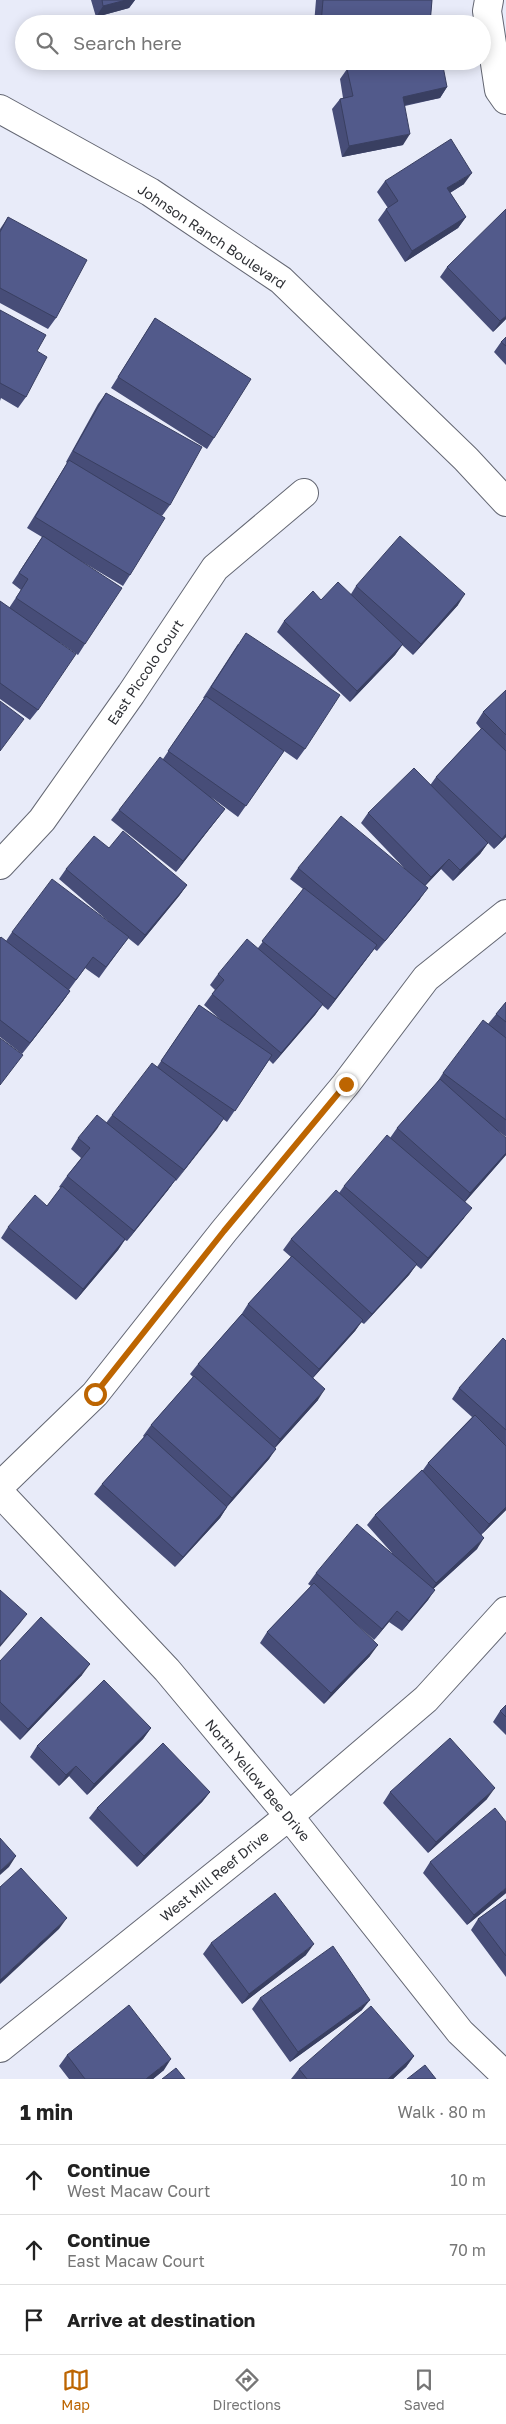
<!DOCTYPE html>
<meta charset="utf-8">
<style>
:root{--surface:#fff;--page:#f2f2f2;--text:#222;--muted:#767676;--line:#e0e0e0;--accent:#bd6501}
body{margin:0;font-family:"Golos Text",sans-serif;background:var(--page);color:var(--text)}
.stop{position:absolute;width:15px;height:15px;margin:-11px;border:4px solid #bd6501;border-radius:50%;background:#fff}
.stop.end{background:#bd6501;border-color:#fff;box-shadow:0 1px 5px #0008}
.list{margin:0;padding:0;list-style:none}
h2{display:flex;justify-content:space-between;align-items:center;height:65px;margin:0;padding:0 20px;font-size:21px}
h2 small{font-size:16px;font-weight:400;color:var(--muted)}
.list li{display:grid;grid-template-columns:32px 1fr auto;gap:15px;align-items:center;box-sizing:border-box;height:70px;padding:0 20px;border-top:1px solid var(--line)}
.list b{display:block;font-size:19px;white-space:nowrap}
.list p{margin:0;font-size:16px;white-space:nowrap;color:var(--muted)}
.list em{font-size:16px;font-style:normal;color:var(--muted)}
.icon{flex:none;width:28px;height:28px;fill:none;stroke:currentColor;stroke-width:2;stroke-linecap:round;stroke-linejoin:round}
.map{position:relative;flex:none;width:506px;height:2079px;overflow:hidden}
.search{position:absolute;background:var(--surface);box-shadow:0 2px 12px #0003;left:15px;right:15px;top:15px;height:55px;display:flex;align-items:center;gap:12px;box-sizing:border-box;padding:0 18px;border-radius:28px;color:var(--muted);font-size:19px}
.sheet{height:275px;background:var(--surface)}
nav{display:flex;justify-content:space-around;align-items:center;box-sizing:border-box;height:70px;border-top:1px solid var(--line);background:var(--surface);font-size:14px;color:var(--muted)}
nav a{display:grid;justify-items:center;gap:2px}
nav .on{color:var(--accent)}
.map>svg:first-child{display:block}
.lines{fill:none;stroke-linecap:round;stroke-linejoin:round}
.minor-casing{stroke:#646773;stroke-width:30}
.tertiary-casing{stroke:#646773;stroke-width:30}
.minor{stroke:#fff;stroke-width:28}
.tertiary{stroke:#fff;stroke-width:28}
.wall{fill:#474d78}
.shaded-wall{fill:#393f61}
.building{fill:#525a8b;stroke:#393f61}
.route{stroke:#bd6501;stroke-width:6}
.labels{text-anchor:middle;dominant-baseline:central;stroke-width:5;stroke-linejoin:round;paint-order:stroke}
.street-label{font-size:14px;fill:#2f3136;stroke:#fff}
</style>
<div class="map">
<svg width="506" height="2079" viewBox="0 0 506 2079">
<rect width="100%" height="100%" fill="#e8ebf9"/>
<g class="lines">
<!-- minor casing -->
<g class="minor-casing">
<path id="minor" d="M489,0L487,11L499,90L506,100
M0,865L42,820L131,694L215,568L304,493
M0,1486L95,1394L224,1231L346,1084L426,978L506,914
M0,1493L167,1670L289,1816L460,2032L506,2076
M0,2048L289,1816L426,1699L506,1611"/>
</g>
<!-- tertiary casing -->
<g class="tertiary-casing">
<path id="tertiary" d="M0,109L150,192L281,280L466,459L506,502"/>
</g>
<!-- minor -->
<use href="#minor" class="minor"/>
<!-- tertiary -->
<use href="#tertiary" class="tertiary"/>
</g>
<!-- wall -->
<path class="wall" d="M91,0H135L129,8L96,17Z
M316,0H432L430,24H314Z
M347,69L447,87L440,98L405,106L403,145L342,157L332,109L340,99L343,98L340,79Z
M385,181L464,184L450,193L466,217L458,228L405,262L378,220L386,209L388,208L377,192Z
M8,217L56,318L48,329L0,303V229Z
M447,267L506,319L493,332L440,277Z
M0,310L37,351L26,397L18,408L1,398L0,401Z
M155,318L214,438L207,449L111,388Z
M506,337V365L494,352L501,342Z
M106,393L170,505L162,516L149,509L130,575L123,586L74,557L85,644L78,655L59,642L38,710L30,720L0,699V601L9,608L21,590L12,583L42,537L27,528L67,463L66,462L98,404Z
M356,586L458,605L413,655L402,645L395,655L350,702L277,632L284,621L321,600L351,594Z
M238,644L305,749L297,760L267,739L284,751L238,817L211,797L225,809L176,872L111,820L119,810L163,759L204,698H203Z
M506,690V837L494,849L488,843L480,854L453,881L441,869L425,886L420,899L377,951L374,949L328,1010L322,1005L315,1015L273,1064L269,1060L227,1122L223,1119L176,1181L175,1180L168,1190L127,1241L125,1240L118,1250L76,1300L1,1238L8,1227L47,1206L61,1188L59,1187L67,1176L81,1158L71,1149L78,1138L106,1123L112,1115L157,1067L199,1005L223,1022L204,1005L215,990L210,985L218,974L258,948L303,889L290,879L298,868L407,871L361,823L368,813L431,784L436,777L481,729L476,723L483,712Z
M109,848L187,885L179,896L138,946L128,938L99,978L85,968L69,990L70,991L63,1001L22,1054L0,1037V938L6,941L12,932L116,928L59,879L66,869Z
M506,1002V1137L497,1130L506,1155L465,1202L464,1218L421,1269L416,1265L409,1275L364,1324L361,1322L355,1331L313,1378L318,1400L275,1448L269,1459L227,1507L220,1518L175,1567L94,1494L102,1484L144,1437L143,1436L151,1425L193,1377L190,1374L198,1364L241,1315L248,1304L291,1257L283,1250L291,1239L339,1193L344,1186L390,1138L397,1128L436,1084L443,1073L488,1024Z
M506,1341V1510L482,1534L477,1549L434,1588L428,1600L402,1631L389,1622L374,1640L356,1624L370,1656L324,1704L260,1643L267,1632L311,1586L308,1584L316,1573L392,1553L367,1525L375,1515L423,1470L428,1463L472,1417L452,1399L459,1388Z
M0,1661L82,1675L20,1740L0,1720Z
M506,1705V1735L493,1722L500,1711Z
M151,1728L143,1739L87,1795L69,1776L59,1786L30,1757L37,1746Z
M210,1792L202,1802L137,1867L89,1818L97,1808Z
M390,1792L487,1799L428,1853L383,1803Z
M430,1862L506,1893L467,1925L423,1873Z
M506,1899V1977L471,1930L478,1919Z
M211,1943L306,1955L242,2004L203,1954Z
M260,1998L362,2010L290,2062L252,2009Z
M67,2055L164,2070L153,2079H69L59,2066Z
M414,2056L406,2067L393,2079H291L299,2069Z"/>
<!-- shaded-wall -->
<path class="shaded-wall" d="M126,0H135L129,8L96,17L103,6Z
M447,87L440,98L395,107L403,97Z
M410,134L403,145L342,157L349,146Z
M472,173L464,184L440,199L447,188Z
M466,217L458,228L405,262L412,251Z
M506,316V319L493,332L500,321Z
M465,594L458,605L413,655L421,644Z
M403,644L395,655L350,702L357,691Z
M225,809L217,819L176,872L183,861Z
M506,834V837L494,849Z
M488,843L480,854L453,881L460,870Z
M449,859L441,869L423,888L431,877Z
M187,885L179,896L138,946L145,935Z
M428,888L420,899L377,951L385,941Z
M377,945L369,956L328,1010L335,999Z
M70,991L63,1001L22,1054L30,1043Z
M323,1004L315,1015L273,1064L281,1053Z
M224,1118L217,1129L176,1181L184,1170Z
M506,1153V1155L463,1204L470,1193Z
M176,1179L168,1190L127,1241L134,1231Z
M472,1208L464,1218L421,1269L428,1258Z
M125,1239L118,1250L76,1300L83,1289Z
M417,1264L409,1275L364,1324L372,1314Z
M363,1320L355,1331L311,1380L319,1369Z
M325,1389L318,1400L273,1450L280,1439Z
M276,1449L269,1459L225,1509L232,1498Z
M227,1507L220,1518L175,1567L183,1557Z
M506,1507V1510L482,1534L489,1524Z
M484,1538L477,1549L429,1593L436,1583Z
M435,1590L428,1600L402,1631L409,1621Z
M397,1611L389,1622L374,1640L382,1629Z
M27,1614L21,1622L0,1647V1645Z
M378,1645L370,1656L324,1704L331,1693Z
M90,1664L82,1675L20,1740L28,1729Z
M151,1728L143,1739L87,1795L94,1784Z
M76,1766L69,1776L59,1786L66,1775Z
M495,1788L487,1799L428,1853L436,1842Z
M210,1792L202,1802L137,1867L144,1856Z
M16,1856L9,1867L0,1875V1871Z
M506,1888V1893L467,1925L474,1915Z
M67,1918L59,1929L0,1984V1980Z
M314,1944L306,1955L242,2004L249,1994Z
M370,2000L362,2010L290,2062L298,2052Z
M414,2056L406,2067L393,2079H388Z
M171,2059L164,2070L153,2079H146Z"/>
<!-- building -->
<path class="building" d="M102,0H126L103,6Z
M323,0H432L430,24H321Z
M382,61H442L447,87L403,97L410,134L349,146L340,99L353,96L347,69Z
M451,139L472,173L447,188L466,217L412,251L386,209L398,201L385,181Z
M506,209V316L500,321L447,267Z
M8,217L87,260L56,318L0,288V232Z
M0,310L46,335L37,351L47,357L26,397L0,383Z
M155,318L251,379L214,438L118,377Z
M506,337V346L501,342Z
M106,393L202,447L170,505L73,451Z
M69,460L165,518L130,575L35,517Z
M43,536L122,588L85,644L16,598L28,579L19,573Z
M400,536L465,594L421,644L356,586Z
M338,582L403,644L357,691L284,621L313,591L321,600Z
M0,601L76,654L38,710L0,683Z
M246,633L340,695L305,749L211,687Z
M506,690V735L483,712Z
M206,696L284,751L246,806L168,751Z
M0,701L24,719L0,751Z
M482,728L506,751V834L502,839L436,777Z
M160,757L225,809L183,861L119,810Z
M414,768L488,843L460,870L449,859L431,877L368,813Z
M341,816L428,888L385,941L298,868Z
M123,831L187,885L145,935L66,869L94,836L109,848Z
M52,879L129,937L106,967L93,957L76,980L12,932Z
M304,888L377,945L335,999L262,941Z
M1,937L70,991L30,1043L0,1020V938Z
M247,939L323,1004L281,1053L212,994L224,980L218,974Z
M506,1002V1022L496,1014Z
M199,1005L272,1055L235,1111L161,1061Z
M483,1020L506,1038V1120L443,1073Z
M0,1038L23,1055L0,1085Z
M152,1063L224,1118L184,1170L112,1115Z
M440,1079L506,1138V1153L470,1193L397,1128Z
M97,1115L176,1179L134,1231L67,1176L90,1148L78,1138Z
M387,1135L472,1208L428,1258L344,1186Z
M62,1186L125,1239L83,1289L8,1227L35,1195L47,1206Z
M336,1190L417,1264L372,1314L291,1239Z
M292,1256L363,1320L319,1369L248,1304Z
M242,1314L325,1389L280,1439L198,1364Z
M503,1338L506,1341V1430L459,1388Z
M194,1376L276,1449L232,1498L151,1425Z
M475,1415L506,1446V1507L489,1524L428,1463Z
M147,1434L227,1507L183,1557L102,1484Z
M422,1470L484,1538L436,1583L375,1515Z
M357,1524L435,1590L409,1621L397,1611L382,1629L316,1573Z
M314,1583L378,1645L331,1693L267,1632Z
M0,1590L27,1614L0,1645Z
M41,1617L90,1664L28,1729L0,1702V1661Z
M104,1680L151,1728L94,1784L76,1766L66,1775L37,1746Z
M506,1705V1717L500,1711Z
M450,1738L495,1788L436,1842L390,1792Z
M163,1743L210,1792L144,1856L97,1808Z
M495,1808L506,1822V1888L474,1915L430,1862Z
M0,1838L16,1856L0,1871Z
M21,1868L67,1918L0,1980V1887Z
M275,1893L314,1944L249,1994L211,1943Z
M506,1899V1956L478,1919Z
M333,1946L370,2000L298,2052L260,1998Z
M129,2005L171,2059L146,2079H85L67,2055Z
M371,2006L414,2056L388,2079H307L299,2069Z
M425,2065L436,2079H407Z
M176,2068L185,2079H162Z"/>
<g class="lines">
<!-- route -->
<path class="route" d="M95,1394L224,1231L346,1084"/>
</g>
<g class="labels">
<!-- street labels -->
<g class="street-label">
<text transform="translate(212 236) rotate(34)">Johnson Ranch Boulevard</text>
<text transform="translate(145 672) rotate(-56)">East Piccolo Court</text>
<text transform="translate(258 1780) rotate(50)">North Yellow Bee Drive</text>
<text transform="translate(214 1876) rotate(-39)">West Mill Reef Drive</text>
</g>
</g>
</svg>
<div class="stop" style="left:95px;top:1394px"></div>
<div class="stop end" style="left:346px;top:1084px"></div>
<div class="search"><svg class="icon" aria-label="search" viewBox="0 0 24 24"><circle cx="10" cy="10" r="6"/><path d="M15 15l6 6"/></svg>Search here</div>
</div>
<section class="sheet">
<h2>1 min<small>Walk · 80 m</small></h2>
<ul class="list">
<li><svg class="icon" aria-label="ahead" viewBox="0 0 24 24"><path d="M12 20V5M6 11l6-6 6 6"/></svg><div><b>Continue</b><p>West Macaw Court</p></div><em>10 m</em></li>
<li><svg class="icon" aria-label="ahead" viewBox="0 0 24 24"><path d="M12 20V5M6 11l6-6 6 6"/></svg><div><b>Continue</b><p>East Macaw Court</p></div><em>70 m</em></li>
<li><svg class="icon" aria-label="arrive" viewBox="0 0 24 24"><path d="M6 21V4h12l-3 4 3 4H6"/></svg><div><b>Arrive at destination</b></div></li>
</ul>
</section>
<nav>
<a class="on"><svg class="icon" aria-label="map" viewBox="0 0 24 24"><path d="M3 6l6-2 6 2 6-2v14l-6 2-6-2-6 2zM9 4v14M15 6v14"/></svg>Map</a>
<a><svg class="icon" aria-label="directions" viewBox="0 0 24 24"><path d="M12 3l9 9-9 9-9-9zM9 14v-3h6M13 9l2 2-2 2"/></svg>Directions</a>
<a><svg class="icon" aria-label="saved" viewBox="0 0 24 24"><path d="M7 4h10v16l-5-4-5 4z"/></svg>Saved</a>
</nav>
